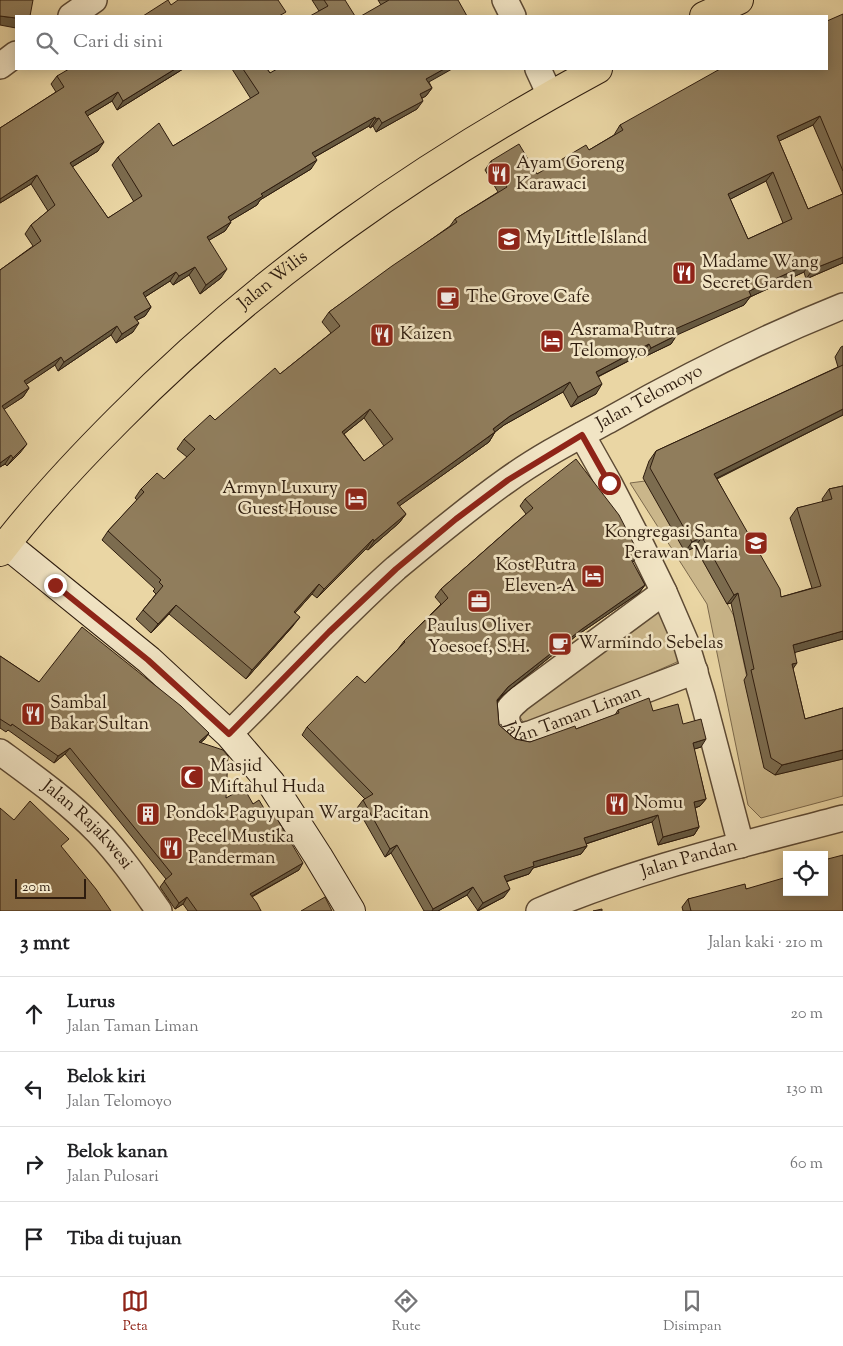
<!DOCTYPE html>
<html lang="id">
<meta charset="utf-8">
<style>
:root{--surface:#fff;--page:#f6f6f6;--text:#202124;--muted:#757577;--line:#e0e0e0;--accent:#8f2418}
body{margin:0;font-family:"Sorts Mill Goudy",serif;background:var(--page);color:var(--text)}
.controls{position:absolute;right:15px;bottom:15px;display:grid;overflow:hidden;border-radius:0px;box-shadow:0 2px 12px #0003}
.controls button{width:45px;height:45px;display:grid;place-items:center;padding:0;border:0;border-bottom:1px solid var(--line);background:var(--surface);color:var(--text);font:25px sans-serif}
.scale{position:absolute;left:15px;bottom:12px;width:71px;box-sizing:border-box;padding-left:5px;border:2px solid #2e1c0e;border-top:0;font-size:14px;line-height:18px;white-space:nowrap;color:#2e1c0e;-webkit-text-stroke:4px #f1e4c4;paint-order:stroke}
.stop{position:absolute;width:15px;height:15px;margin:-11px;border:4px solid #8f2418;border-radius:50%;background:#fff}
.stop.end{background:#8f2418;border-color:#fff;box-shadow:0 1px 5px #0008}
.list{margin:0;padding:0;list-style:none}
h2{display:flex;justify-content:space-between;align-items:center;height:65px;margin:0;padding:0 20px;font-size:21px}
h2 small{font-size:16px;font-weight:400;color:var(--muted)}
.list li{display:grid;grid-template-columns:32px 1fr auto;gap:15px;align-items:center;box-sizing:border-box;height:75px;padding:0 20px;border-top:1px solid var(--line)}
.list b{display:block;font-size:19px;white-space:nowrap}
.list p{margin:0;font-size:16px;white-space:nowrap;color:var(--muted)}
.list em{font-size:16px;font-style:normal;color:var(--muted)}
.icon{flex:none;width:28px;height:28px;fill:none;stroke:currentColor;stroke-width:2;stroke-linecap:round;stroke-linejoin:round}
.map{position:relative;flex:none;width:843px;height:911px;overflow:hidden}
.search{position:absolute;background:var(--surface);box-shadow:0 2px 12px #0003;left:15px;right:15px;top:15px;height:55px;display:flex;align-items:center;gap:12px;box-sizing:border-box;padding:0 18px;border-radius:0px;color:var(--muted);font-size:19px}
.sheet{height:365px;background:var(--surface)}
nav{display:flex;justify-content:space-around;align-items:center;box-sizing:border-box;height:70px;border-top:1px solid var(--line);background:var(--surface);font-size:14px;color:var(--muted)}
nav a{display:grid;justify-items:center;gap:2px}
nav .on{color:var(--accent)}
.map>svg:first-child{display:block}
.garden{fill:#cab68a;stroke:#7c694c}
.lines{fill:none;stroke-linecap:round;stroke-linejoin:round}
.minor-casing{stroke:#5d4a34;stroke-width:28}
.secondary-casing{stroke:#2e1c0e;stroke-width:30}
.primary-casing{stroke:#2e1c0e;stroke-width:30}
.minor{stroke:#f1e4c4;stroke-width:25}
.secondary{stroke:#f1e4c4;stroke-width:28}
.primary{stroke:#ead6a4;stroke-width:28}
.wall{fill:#7c6c4f;stroke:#2e1c0e;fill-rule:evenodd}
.shaded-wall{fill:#655840;stroke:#2e1c0e}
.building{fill:#907d5c;stroke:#2e1c0e;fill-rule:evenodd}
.route{stroke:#8f2418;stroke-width:6}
.labels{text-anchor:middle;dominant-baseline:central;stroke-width:5;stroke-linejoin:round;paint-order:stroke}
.poi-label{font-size:18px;fill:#2e1c0e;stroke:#f1e4c4;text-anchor:start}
.street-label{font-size:18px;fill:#2e1c0e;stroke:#f1e4c4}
</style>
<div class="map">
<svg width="843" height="911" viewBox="0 0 843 911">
<rect width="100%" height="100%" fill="#ead6a4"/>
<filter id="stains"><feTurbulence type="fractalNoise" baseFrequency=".004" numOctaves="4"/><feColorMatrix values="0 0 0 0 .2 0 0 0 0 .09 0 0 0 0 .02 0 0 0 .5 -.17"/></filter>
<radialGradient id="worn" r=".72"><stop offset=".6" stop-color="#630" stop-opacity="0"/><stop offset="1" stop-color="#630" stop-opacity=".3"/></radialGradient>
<!-- garden -->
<path class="garden" d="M645,481L695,547L734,616L747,678L775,775L843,759V796L761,818L748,805L707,604L630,483Z
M657,610L661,612L679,658L677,662L531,726L525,725L518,714Z"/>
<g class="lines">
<!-- minor casing -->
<g class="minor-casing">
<g id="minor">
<path d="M505,0L513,16"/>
<path d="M71,16L94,0"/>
<path d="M0,66L16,54"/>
<path d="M538,69L550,95"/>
<path d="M582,435L609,483L641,545L664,592L686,643L702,696L741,845"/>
<path id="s1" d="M664,592L519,699C516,702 512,705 510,708C503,717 508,735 522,736C524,736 527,734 530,734L695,671"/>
<path id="s2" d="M229,734C285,679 337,620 396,568C432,538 468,508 506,481C539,457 576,438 611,419C685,377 763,338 843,306"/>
<path id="s3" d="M0,752C34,777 69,802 98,832C121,856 140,884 159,911"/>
<path id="s4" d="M539,911C637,869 741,845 843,818"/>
</g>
</g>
<!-- secondary casing -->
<g class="secondary-casing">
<path id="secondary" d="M6,544L149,660L229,734L271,783L318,856L351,911"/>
</g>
<!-- primary casing -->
<g class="primary-casing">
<g id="primary">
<path d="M704,16L739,0"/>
<path id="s5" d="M0,552C36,505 77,461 119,419C261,275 421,165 598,69"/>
</g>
</g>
<!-- minor -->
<use href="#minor" class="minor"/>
<!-- secondary -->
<use href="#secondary" class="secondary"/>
<!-- primary -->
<use href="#primary" class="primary"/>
</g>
<!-- wall -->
<path class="wall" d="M312,0H345L319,11Z
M378,0H458L381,5Z
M843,14V263L806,279L804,272L750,297L744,305L677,334L671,344L644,357L642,354L598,377L596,394L571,407L563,392L504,425L495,432L489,442L399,506L406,514L399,523L368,550L366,549L317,598L312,594L295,613L293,626L246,679L169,614L151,633L136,619L143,610L156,594L153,591L155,589L102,540L108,531L137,500L135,498L141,489L164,479L187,457L177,449L184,439L215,420L280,374L331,333L322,322L329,312L450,226L455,219L498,192L485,170L491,161L537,174L589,150L614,135L620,125L827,69ZM813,125L843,194L808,209L779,141ZM766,181L783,223L748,239L730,199ZM364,418L384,446L364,461L344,434Z
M183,69L117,110L112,101L87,116L98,151L72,167L108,218L134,202L112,165L118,157L173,146L251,99L232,69H267L270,73L429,82L432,88L426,96L422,98L417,109L376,132L373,126L370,128L369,126L315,157L311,169L260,200L257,205L230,221L231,222L225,231L209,240L221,278L200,294L189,275L173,285L170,281L145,297L151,307L145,316L137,320L133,332L116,343L111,335L58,371L55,365L26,384L29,388L23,397L4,409L20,453L7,466L5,464L0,467V270L33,246L25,234L31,225L48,211L31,184L0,203V128L56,92L51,84L57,76Z
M843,346V415L717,479L781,597L812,588L790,518L797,508L823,502L822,499L829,489L843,486V639L795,652L793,669L805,719L843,708L775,775L764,768L744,680L747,675L731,603L727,604L695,547L685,552L643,478L649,461L656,451L838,367L835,357L841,347Z
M525,499L639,554L632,562L645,585L639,593L576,636L503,695L497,701L499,725L515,739L530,742L576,729L615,715L618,710L653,711L683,724L701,747L694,749L706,799L700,806L695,808L699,827L694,835L658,845L652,822L586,844L587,846L581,854L533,868L529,874L506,882L504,897L478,911L467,895L438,911H424L391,853L385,857L357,808L363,800L365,799L302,735L307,727L365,683L398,649L404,641L441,604L435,597L441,589L526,514L520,506Z
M0,656L39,682L205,739L201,742L226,798L253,804L299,870L252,897L261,911H188L183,904L175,909L160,887L166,879L65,754L54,763L8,730L6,732L0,728Z
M746,889L787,892L843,911H683L682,907L688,899Z"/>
<!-- shaded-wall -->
<path class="shaded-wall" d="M0,16L16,18V28L0,25Z
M175,69H183L117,110L123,101Z
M444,69H452L420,87L426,79Z
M432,88L426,96L413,103L420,94Z
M118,92L112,101L79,121L85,112Z
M423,101L417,109L376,132L382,123Z
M820,116L813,125L771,145L777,136Z
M375,117L369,126L306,162L312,153Z
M379,118L373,126L370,128L376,119Z
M104,142L98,151L64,172L70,163Z
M317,160L311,169L260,200L257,205L222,226L228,217L261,194Z
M773,172L766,181L721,204L728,194Z
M37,175L31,184L0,203V199Z
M231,222L225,231L201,245L207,237Z
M843,257V263L806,279L813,269Z
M810,263L804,272L750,297L744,305L668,339L675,329L749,291Z
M195,267L189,275L173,285L179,276Z
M227,269L221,278L200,294L206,285Z
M176,272L170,281L137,302L143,293Z
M151,307L145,316L128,325L134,317Z
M139,323L133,332L116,343L122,334Z
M117,326L111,335L58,371L64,362Z
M677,335L671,344L644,357L651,348Z
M649,344L642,354L589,381L596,372Z
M61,357L55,365L18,390L24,381Z
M570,382L563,392L504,425L487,438L493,429L510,416Z
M602,384L596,394L571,407L578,397Z
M29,388L23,397L0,412L2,406Z
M370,409L364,418L335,441L342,432Z
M843,409V415L707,483L714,474Z
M495,432L489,442L391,512L397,503Z
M27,444L20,453L7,466L13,458Z
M11,455L5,464L0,467V463Z
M406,514L399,523L368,550L374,541Z
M702,537L695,547L685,552L692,542Z
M373,539L366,549L317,598L324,589Z
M639,554L633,562L625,567L631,559Z
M319,584L312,594L288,621L294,612Z
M645,585L639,593L576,636L503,695L492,708L508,687L582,629Z
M738,593L731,603L727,604L734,595Z
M176,605L169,614L151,633L158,624Z
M300,617L293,626L246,679L252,670Z
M843,631V639L786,655L793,645Z
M797,663L790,673L792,664Z
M209,733L205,739L194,748L199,742Z
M706,739L701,747L688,751L693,743Z
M70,748L65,754L54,763L58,756Z
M843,750V759L775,775L782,765Z
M706,799L700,806L688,810L694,802Z
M658,815L652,822L579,846L584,838Z
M699,827L694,835L658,845L663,837Z
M397,845L391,853L385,857L390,849Z
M587,846L581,854L533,868L529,874L498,884L504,876L533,862Z
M303,863L299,870L245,900L250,894Z
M473,887L467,895L438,911H432L433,909Z
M510,889L504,897L477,911L483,903Z
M187,897L183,904L175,909L179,903Z"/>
<!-- building -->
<path class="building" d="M0,0H33L30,16H16V18L0,16Z
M168,0L171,5L178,0H278L286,12L279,16H143Z
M324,0H345L355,16H310L328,6Z
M389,0H458L467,16H361Z
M843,14V171L820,116L777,136L808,209L843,194V257L813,269L810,263L749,291L751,296L675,329L677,335L651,348L649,344L596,372L602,384L578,397L570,382L510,416L493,429L495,432L397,503L406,514L374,541L373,539L324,589L319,584L294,612L300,617L252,670L176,605L158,624L143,610L163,586L159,582L161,580L108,531L144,492L141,489L157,473L164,479L195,449L184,439L210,415L215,420L275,368L280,374L340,326L329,312L392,266L457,222L455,219L507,187L491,161L519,144L537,174L586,145L589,150L623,130L620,125L720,69H827V21ZM773,172L792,219L748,239L728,194ZM370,409L393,439L364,461L342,432Z
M69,69H175L123,101L118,92L85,112L104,142L70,163L108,218L142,196L118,157L159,123L173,146L259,93L243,69H267L270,73L277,69H444L426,79L432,88L420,94L423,101L382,123L379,118L376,119L375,117L312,153L317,160L261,194L263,196L228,217L231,222L207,237L227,269L206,285L195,267L179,276L176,272L143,293L151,307L134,317L139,323L122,334L117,326L64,362L61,357L24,381L29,388L2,406L27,444L13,458L11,455L0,463V270L41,241L31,225L55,205L37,175L0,199V128L64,87L57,76Z
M843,365V409L714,474L780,589L781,597L821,586L797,508L832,499L829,489L843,486V631L793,645L797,663L792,664L805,719L843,708V750L782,765L771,758L751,670L754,669L738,593L734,595L702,537L692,542L650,468L656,451Z
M576,459L619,515L639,554L631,559L645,585L582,629L508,687L497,700L499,725L515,739L530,742L575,726L576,729L619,713L618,710L649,698L653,711L678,704L683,724L701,719L706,739L693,743L706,799L694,802L699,827L663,837L658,815L584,838L587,846L533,862L534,866L504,876L510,889L483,903L473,887L433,909L397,845L390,849L363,800L373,794L307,727L357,676L365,683L405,642L404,641L448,598L441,589L533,508L525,499Z
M82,627L181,706L209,733L199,742L223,750L228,756L226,798L244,788L253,804L259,800L268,815L273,812L303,863L250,894L257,903L261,911H197L187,897L179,903L164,881L172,874L70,748L58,756L12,724L11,726L0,719V656L39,682Z
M30,801L69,839L61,846L96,889L111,911H0V808L14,820Z
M843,855V911H691L688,899L745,884L746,889L787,877V892H824V860Z
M325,897L332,911H301Z
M602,909V911H593Z"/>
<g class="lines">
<!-- route -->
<path class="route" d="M55,585L148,660L229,734L329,632L396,569L456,519L508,480L582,435L609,483"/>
</g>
<!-- icons -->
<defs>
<g id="restaurant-square" transform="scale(1.25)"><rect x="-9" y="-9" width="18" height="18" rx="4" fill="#8f2418" stroke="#f1e4c4"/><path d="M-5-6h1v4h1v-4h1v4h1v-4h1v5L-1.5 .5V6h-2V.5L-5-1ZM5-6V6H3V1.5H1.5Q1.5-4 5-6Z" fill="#fff"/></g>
<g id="school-square" transform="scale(1.25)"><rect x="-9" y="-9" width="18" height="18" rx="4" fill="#8f2418" stroke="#f1e4c4"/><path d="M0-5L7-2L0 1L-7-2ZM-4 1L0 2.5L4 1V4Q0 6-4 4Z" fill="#fff"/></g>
<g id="cafe-square" transform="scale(1.25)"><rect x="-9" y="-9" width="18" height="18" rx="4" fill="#8f2418" stroke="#f1e4c4"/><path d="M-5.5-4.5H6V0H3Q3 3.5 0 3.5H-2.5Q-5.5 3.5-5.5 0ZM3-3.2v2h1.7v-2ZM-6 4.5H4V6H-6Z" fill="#fff"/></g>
<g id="hotel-square" transform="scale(1.25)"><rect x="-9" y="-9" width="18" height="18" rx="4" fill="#8f2418" stroke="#f1e4c4"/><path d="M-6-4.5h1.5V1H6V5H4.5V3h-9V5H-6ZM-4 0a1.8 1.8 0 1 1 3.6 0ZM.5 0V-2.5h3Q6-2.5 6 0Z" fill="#fff"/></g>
<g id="office-square" transform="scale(1.25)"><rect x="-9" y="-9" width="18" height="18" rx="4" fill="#8f2418" stroke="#f1e4c4"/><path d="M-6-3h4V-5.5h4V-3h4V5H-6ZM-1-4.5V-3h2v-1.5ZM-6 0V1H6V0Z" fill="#fff"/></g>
<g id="mosque-square" transform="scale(1.25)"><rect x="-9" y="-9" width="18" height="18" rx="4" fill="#8f2418" stroke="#f1e4c4"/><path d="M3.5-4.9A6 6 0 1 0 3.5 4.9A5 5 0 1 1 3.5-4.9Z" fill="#fff"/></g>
<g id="building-square" transform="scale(1.25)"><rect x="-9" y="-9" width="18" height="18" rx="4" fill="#8f2418" stroke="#f1e4c4"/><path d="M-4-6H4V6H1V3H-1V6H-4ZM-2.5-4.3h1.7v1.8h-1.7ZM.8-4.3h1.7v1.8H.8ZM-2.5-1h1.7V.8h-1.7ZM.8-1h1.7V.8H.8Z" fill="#fff"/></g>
</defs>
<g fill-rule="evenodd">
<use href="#restaurant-square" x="499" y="174"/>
<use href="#school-square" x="509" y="239"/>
<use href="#restaurant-square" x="684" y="273"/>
<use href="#cafe-square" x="448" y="298"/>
<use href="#restaurant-square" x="382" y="335"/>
<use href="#hotel-square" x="552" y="341"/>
<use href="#hotel-square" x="356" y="499"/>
<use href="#school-square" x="756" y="543"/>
<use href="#hotel-square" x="593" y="576"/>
<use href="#office-square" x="479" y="601"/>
<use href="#cafe-square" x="560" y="644"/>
<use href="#restaurant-square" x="33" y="714"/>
<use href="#mosque-square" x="192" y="777"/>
<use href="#restaurant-square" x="617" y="804"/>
<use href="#building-square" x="148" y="814"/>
<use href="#restaurant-square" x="171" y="848"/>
</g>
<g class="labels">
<!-- poi labels -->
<g class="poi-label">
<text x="516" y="164">Ayam Goreng<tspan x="516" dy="21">Karawaci</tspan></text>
<text x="526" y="239">My Little Island</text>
<text x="702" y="263">Madame Wang<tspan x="702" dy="21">Secret Garden</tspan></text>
<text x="466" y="298">The Grove Cafe</text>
<text x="570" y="331">Asrama Putra<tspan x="570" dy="21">Telomoyo</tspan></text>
<text x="400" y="335">Kaizen</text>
<text x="338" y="489" text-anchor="end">Armyn Luxury<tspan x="338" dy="21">Guest House</tspan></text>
<text x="738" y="533" text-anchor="end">Kongregasi Santa<tspan x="738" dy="21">Perawan Maria</tspan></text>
<text x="576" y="566" text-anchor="end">Kost Putra<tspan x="576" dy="21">Eleven-A</tspan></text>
<text x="479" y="627" text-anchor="middle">Paulus Oliver<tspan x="479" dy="21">Yoesoef, S.H.</tspan></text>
<text x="578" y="644">Warmindo Sebelas</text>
<text x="50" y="704">Sambal<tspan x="50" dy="21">Bakar Sultan</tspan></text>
<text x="210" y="767">Masjid<tspan x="210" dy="21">Miftahul Huda</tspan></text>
<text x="634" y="804">Nomu</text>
<text x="166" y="814">Pondok Paguyupan Warga Pacitan</text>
<text x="188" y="838">Pecel Mustika<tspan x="188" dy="21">Panderman</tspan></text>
</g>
<!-- street labels -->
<g class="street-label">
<text stroke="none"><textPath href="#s5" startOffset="386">Jalan Wilis</textPath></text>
<text stroke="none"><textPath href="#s2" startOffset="542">Jalan Telomoyo</textPath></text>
<text stroke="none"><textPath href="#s1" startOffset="282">Jalan Taman Liman</textPath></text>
<text stroke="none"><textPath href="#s3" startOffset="114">Jalan Rajakwesi</textPath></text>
<text stroke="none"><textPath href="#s4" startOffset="159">Jalan Pandan</textPath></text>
</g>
</g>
<rect width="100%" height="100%" filter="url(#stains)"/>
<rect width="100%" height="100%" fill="url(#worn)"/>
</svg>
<div class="controls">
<button><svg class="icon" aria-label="locate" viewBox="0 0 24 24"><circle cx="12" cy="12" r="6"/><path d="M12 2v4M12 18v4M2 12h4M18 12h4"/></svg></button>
</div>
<div class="scale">20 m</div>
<div class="stop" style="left:609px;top:483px"></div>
<div class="stop end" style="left:55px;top:585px"></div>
<div class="search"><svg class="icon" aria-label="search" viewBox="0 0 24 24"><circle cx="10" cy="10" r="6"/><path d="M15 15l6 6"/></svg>Cari di sini</div>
</div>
<section class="sheet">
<h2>3 mnt<small>Jalan kaki · 210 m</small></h2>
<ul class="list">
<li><svg class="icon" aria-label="ahead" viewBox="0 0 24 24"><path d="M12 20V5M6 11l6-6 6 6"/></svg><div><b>Lurus</b><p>Jalan Taman Liman</p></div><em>20 m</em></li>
<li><svg class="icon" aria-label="left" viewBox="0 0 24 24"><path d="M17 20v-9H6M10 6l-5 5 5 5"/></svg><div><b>Belok kiri</b><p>Jalan Telomoyo</p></div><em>130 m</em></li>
<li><svg class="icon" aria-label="right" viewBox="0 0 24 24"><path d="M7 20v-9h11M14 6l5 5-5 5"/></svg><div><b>Belok kanan</b><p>Jalan Pulosari</p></div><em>60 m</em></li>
<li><svg class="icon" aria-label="arrive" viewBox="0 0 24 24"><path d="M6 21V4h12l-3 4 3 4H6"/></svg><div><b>Tiba di tujuan</b></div></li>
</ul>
</section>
<nav>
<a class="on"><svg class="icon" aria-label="map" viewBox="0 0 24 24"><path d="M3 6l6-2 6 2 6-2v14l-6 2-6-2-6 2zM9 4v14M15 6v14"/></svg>Peta</a>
<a><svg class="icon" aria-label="directions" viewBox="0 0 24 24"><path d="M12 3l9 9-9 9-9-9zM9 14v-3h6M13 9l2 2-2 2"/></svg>Rute</a>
<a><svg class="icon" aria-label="saved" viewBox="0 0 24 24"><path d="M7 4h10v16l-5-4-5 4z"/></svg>Disimpan</a>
</nav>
